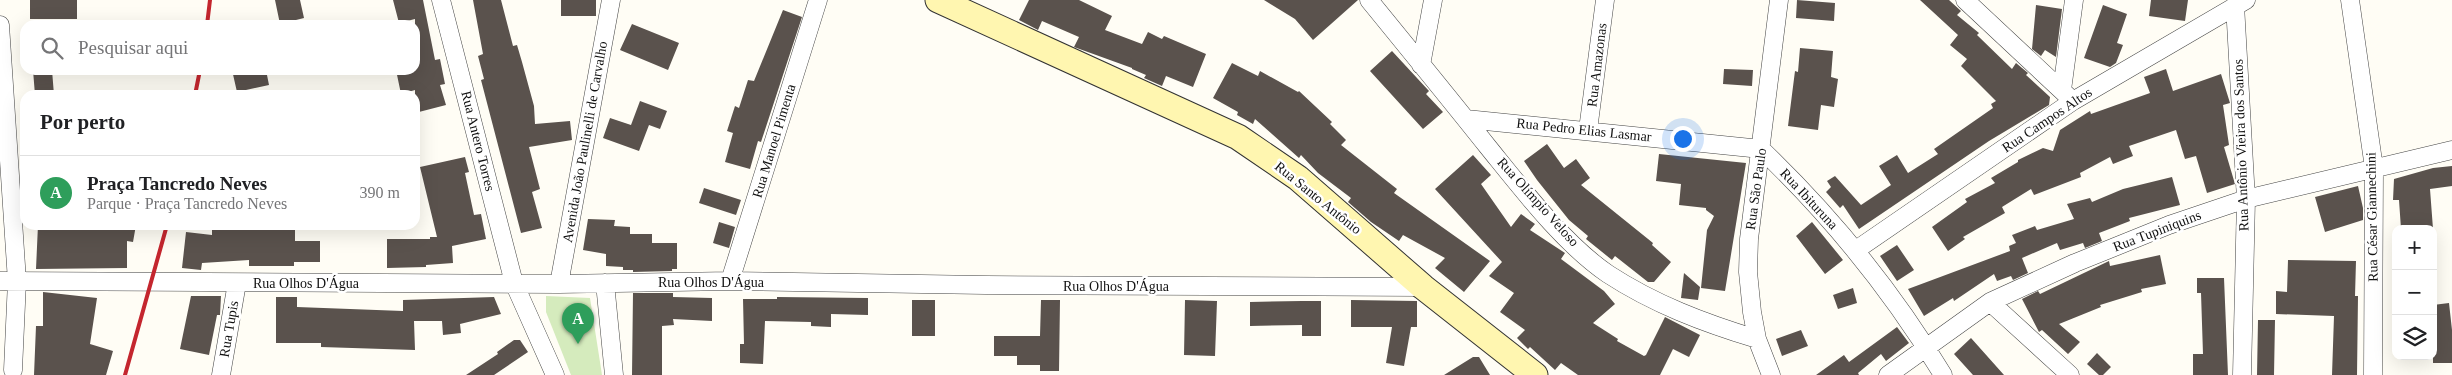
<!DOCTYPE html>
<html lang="pt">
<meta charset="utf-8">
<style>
:root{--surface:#fff;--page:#f2f2f2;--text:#202124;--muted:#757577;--line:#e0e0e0;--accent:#ea580c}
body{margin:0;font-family:"Times New Roman",serif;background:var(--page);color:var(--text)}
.controls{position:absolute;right:15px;bottom:15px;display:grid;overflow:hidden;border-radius:10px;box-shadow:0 5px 20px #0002}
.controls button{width:45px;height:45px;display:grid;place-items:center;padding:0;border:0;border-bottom:1px solid var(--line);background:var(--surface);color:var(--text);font:25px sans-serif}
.you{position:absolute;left:1682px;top:138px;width:18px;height:18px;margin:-12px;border:4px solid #fff;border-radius:50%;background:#1a73e8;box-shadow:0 0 0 8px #1a73e833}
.badge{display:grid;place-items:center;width:32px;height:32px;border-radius:50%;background:var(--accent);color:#fff;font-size:16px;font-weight:700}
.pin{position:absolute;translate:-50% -41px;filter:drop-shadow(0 1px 2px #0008)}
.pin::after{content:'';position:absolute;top:26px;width:18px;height:15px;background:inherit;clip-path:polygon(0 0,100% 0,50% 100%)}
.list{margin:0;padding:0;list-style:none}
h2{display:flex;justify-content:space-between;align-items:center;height:65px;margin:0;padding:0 20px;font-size:21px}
h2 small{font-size:16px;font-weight:400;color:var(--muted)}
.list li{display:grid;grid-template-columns:32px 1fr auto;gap:15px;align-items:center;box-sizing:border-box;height:75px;padding:0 20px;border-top:1px solid var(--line)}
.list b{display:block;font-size:19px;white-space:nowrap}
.list p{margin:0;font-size:16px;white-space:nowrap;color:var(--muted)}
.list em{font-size:16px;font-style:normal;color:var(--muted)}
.icon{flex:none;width:28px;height:28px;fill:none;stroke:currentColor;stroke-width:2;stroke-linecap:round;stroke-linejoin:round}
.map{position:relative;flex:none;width:2452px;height:375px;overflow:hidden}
.search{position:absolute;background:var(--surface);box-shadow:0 5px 20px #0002;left:20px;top:20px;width:400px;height:55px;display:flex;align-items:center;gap:12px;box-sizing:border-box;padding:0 18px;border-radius:15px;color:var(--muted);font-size:19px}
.panel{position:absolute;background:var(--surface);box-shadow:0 5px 20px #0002;left:20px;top:90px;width:400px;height:140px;border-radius:15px}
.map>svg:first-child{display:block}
.green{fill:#d5ebbd}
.building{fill:#5a524d}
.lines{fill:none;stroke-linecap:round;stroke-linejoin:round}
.street-casing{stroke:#444;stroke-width:19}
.secondary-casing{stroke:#333;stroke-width:27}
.street{stroke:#fff;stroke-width:18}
.secondary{stroke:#fff6b0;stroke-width:25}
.rail{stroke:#c4262e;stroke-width:4}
.labels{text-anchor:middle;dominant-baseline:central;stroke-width:5;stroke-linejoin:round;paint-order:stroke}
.street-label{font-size:14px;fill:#111;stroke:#fff}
</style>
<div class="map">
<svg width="2452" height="375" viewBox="0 0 2452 375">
<rect width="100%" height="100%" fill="#fffdf5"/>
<!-- green -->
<path class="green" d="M546,296L590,298L602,375H571L546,312Z"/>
<!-- building -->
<path class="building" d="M30,0H77V19H30Z
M275,0H300L304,18L280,24Z
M393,0H423L435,60L440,59L445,84L440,85L446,105L415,113V90L401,94L396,70H415V19L399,23Z
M473,0H501L513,46L517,45L522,62L534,106L535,124L570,121L572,140L529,147L540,189L532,192L542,228L521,233L481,80L484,79L478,56L483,54Z
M561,0H596V16H561Z
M1029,0H1079L1112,16L1105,30L1142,44L1148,32L1162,39L1164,36L1206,54L1193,87L1166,76L1162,86L1144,78L1146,75L1132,69V68L1074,47L1079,37L1042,21L1038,30L1019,20Z
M1264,0H1358L1313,40L1295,19Z
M1797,0L1835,3L1834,21L1796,18Z
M1920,0H1949L1961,11L1957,15L1979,33L1977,35L2012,69L2016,63L2028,73L2026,75L2050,97L2049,105L1989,141L1859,229L1843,205L1840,208L1826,192L1831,187L1827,181L1835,176L1861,205L1891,185L1879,166L1897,155L1908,173L1938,154L1934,149L1993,108L1991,104L1996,101L1961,66L1967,59L1950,45L1958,35Z
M2151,0H2188L2185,21L2149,16Z
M2036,5L2062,9L2056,57L2045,50L2041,56L2032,49Z
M2103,5L2127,14L2117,43L2123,45L2116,63L2110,67L2084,58Z
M783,10L802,17L761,142L758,141L750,169L725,162L733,133L727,131L735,106L739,108L748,80L754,81Z
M632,24L679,43L668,70L620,50Z
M1800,48L1833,51L1831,77L1838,79L1834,107L1821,105L1818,130L1788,126L1795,71L1798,72Z
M1392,51L1429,91L1426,94L1443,112L1423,129L1370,71Z
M1232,63L1258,76L1260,71L1298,92L1299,91L1332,122L1330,124L1346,140L1341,145L1397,189L1394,193L1490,261L1464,292L1435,268L1445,258L1403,235L1399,241L1371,222L1348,202L1351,198L1318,173L1301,155L1299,158L1255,119L1253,124L1237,115L1238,112L1213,98Z
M1724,69L1753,70L1752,86L1723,84Z
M2166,69L2173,91L2221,74L2230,103L2223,105L2229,145L2224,147L2235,184L2207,193L2196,156L2185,159L2176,130L2129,146L2133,156L2113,164L2110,157L2080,173L2081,177L2034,195L2031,189L2002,207L2005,213L1963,237L1965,239L1948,251L1932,227L1967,202L1965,199L1995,183L1991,178L2018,162V160L2043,148L2053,151L2060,130L2090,111L2091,114L2150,93L2144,77Z
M33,70H52L54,95H35Z
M232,70H266L269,85L237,92Z
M640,101L667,111L660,129L649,125L639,151L603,138L610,118L631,125Z
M1547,144L1564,168L1576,159L1590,178L1581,185L1653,243L1652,245L1671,262L1654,282H1648L1615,256L1612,260L1586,239L1588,236L1569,220L1537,180L1524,161Z
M1659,154L1746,163L1725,291L1701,288L1707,230L1714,216L1706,210V208L1679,205L1681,184L1656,181Z
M1473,155L1491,175L1481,184L1511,227L1521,214L1535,224L1530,230L1565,253L1561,259L1604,291L1615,304L1593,323L1618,339L1617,341L1644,356L1646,355L1665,317L1700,335L1689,357L1673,349L1660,375H1578L1561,363L1555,370L1530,347L1528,349L1517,338L1525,330L1500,312L1514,293L1489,276L1502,262L1435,189Z
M465,157L469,172L465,173L474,215L481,214L486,239L452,246L453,263L426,265V267L387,268V239H430V237H437L420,167Z
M2452,166V186L2430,189L2433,229H2401L2399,200H2393L2394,179L2433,168Z
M2172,177L2180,205L2129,218L2130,221L2099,233L2102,241L2085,248L2083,243L2060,250L2057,243L2022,258L2028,273L2013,280L2011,276L1997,281L1994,274L1954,301L1953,298L1924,316L1908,289L2010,251L2009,246L2016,243L2012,235L2035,226L2037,230L2074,219L2067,204L2090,198L2092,202L2123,189Z
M2358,186L2363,208V220L2325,232L2315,197Z
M704,188L741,200L736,215L699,203Z
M588,219L615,220L614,226L630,227V234H652V243H677V269H672V271L633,272V270H623V267L606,266V254L583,250Z
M719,222L735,227L729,248L713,243Z
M1812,222L1843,260L1825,274L1796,236Z
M38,225H75V228L105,229L106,225H136L133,242L127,241V268L36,269Z
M249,225H295V241H320V262H294V266H249V260L202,263L201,270L182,268L186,232L212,235V229L249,227Z
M1897,245L1914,270L1897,281L1880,256Z
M2160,255L2166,284L2141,289L2142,292L2100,305L2101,307L2059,324L2080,342L2068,354L2042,330L2039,332L2022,299L2038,291L2040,294L2109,261L2110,266Z
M2288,260L2356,261L2355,296H2358L2357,375H2332L2334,316L2276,314V291L2287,292Z
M1684,273L1700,287L1698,300L1681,298Z
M2197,278H2224L2228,375H2193V354H2203L2201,293H2197Z
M1853,288L1857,303L1838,309L1833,295Z
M43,292L97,298L90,344L113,351L106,375H34L36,326H43Z
M633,293H673V297L712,298V321L673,319L674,325L662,326V375H632Z
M191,296H221L220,315H217L209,355L180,349Z
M276,297H297V307L403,311V300L494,297L501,314L460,324L461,333L443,335L442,321H414L415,350L321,347V343H276Z
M777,297L868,298V315L831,314V327L811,326V322L765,321L763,364L740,363V344H744L743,299H777Z
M912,300H935V336H912Z
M1041,300H1060L1059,371H1040V365H1017V356H994V336H1040Z
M1185,300L1217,301L1215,356L1184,355Z
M1351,300L1417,301V327H1411L1404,366L1386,363L1392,327H1351Z
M1302,301H1321V336H1302V325L1250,326V302Z
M2449,303L2452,330V363H2433V305Z
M2258,320H2275L2274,375H2257Z
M1897,327L1909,343L1886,361L1881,354L1858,373L1859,375H1816L1844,355L1849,362Z
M1801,330L1808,346L1782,356L1776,339Z
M1971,338L2004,375H1973L1954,354Z
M514,340H520L528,352L494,375H466L498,354L497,352Z
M2097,353L2111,367L2103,375H2099L2087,364Z
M1473,357H1479L1490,375H1444Z"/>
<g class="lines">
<!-- street casing -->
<g class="street-casing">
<path id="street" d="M441,0L514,283L555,375
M1369,0C1409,49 1449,98 1488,147C1522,189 1564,244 1608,274C1654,304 1704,323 1757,339
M1965,0L2073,101
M2350,0L2374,168L2373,375
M2235,5L2246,199L2242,375
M0,25L17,281L13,370
M1421,65L1433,0
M2062,90L2074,0
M1466,119L1761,149
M1588,130L1605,0
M1761,149C1831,216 1893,292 1943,375
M1856,250L2073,101L2246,0
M0,281L559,284L730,281L985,285L1423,287
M730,281L818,0
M605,283L614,375
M559,284L611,0
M1990,302L2070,375
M221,375L237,283
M1771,375L1757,339L1752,312L1748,272L1749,239L1779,0
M1888,375L1990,302L2075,263L2169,225L2246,199L2452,150"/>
</g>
<!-- secondary casing -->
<g class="secondary-casing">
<path id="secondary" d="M938,0L1238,137L1298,178L1423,287L1535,375"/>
</g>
<!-- street -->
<use href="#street" class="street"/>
<!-- secondary -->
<use href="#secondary" class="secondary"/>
<!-- rail -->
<path class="rail" d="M207,25L210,0
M195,95L200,70
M125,375L167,225"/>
</g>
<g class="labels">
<!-- street labels -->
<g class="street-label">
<text transform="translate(1597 65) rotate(-83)">Rua Amazonas</text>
<text transform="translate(2047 120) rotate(-34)">Rua Campos Altos</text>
<text transform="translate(1584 130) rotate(6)">Rua Pedro Elias Lasmar</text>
<text transform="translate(478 141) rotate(76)">Rua Antero Torres</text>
<text transform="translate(774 141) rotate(-73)">Rua Manoel Pimenta</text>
<text transform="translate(585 142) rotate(-80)">Avenida João Paulinelli de Carvalho</text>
<text transform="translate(2241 145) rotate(-92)">Rua Antônio Vieira dos Santos</text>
<text transform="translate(1756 189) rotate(-82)">Rua São Paulo</text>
<text transform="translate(1318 198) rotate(39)">Rua Santo Antônio</text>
<text transform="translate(1809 199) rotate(47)">Rua Ibituruna</text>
<text transform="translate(1538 202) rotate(48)">Rua Olímpio Veloso</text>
<text transform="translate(2372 217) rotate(-91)">Rua César Giannechini</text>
<text transform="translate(2157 231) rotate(-21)">Rua Tupiniquins</text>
<text x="711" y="282">Rua Olhos D'Água</text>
<text x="306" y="283">Rua Olhos D'Água</text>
<text x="1116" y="286">Rua Olhos D'Água</text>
<text transform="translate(229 329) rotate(-80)">Rua Tupis</text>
</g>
</g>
</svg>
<div class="controls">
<button>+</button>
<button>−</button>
<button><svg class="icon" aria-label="layers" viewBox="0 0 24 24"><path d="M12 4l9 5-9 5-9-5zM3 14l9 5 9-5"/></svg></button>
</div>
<div class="you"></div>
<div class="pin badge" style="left:578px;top:344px;background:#2e9e5b">A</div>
<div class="search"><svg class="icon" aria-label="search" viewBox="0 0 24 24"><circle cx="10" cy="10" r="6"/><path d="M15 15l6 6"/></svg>Pesquisar aqui</div>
<section class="panel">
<h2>Por perto<small></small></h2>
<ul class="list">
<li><span class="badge" style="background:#2e9e5b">A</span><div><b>Praça Tancredo Neves</b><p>Parque · Praça Tancredo Neves</p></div><em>390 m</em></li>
</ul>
</section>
</div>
